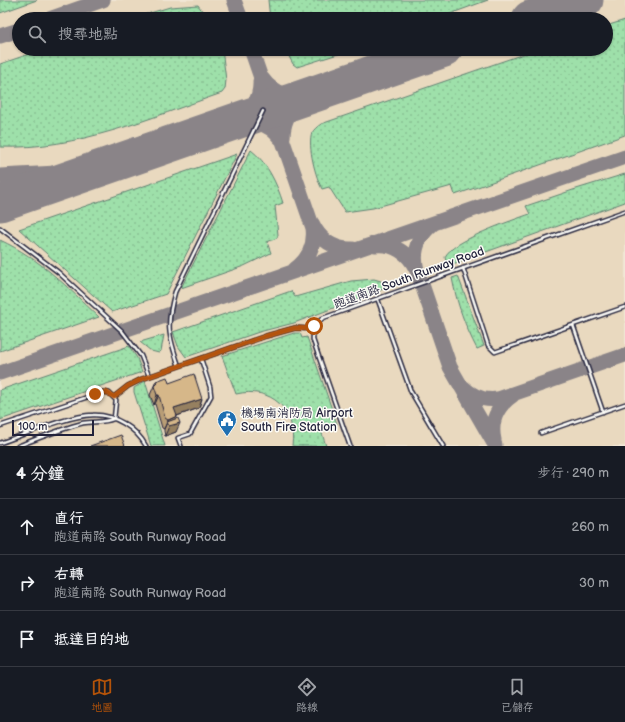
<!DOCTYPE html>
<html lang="zh-TW">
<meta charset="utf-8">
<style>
:root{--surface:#171b24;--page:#20242c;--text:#f1f3f6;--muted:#9ea1a6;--line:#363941;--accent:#b45309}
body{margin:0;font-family:"Balsamiq Sans","LXGW WenKai TC",sans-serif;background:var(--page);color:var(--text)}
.scale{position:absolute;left:12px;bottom:10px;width:82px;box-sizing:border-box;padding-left:4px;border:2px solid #22223b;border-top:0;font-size:11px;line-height:14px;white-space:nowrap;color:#22223b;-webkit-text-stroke:3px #fdfcf7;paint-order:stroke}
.stop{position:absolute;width:12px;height:12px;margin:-9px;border:3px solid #b45309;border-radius:50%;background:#fff}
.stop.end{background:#b45309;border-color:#fff;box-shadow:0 1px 4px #0008}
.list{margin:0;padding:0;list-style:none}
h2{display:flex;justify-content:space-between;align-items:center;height:52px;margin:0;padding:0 16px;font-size:17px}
h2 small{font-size:13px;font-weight:400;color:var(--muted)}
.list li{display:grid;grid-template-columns:26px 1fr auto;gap:12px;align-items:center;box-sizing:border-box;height:56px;padding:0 16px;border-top:1px solid var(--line)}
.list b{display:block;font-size:15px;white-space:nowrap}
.list p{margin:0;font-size:13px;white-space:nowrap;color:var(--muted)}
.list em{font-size:13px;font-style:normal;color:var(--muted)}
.icon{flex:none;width:22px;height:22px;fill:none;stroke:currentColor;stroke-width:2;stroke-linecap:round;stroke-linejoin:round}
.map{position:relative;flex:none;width:625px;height:446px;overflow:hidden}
.search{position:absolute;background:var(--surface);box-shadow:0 1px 3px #0004;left:12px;right:12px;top:12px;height:44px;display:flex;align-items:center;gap:10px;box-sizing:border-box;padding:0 14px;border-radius:22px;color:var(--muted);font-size:15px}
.sheet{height:220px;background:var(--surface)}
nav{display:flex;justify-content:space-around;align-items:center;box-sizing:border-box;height:56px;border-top:1px solid var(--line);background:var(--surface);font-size:11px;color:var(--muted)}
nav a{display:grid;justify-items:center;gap:2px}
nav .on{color:var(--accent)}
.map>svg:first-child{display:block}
.built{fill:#e9d9bf;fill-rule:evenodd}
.grass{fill:url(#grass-dots);stroke:#608172}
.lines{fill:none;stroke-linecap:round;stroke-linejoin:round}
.taxiway{stroke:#8a8488;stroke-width:15}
.runway{stroke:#8a8488;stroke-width:37}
.service-casing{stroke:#22223b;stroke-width:5.5}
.service{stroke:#fdfcf7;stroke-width:2.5}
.wall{fill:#b89d76;stroke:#22223b}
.shaded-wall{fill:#968060;stroke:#22223b}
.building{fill:#d6b789;stroke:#22223b}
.route{stroke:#b45309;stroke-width:5}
.labels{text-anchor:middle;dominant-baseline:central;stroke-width:3;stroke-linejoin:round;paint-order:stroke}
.street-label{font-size:12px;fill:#22223b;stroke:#fdfcf7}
.poi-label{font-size:12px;fill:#22223b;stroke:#fdfcf7;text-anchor:start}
</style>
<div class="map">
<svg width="625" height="446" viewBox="0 0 625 446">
<defs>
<pattern id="grass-dots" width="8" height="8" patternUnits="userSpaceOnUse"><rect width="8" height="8" fill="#9ee0aa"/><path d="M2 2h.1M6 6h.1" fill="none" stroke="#88c093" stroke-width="1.8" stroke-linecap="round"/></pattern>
</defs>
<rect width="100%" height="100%" fill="#f1e7d6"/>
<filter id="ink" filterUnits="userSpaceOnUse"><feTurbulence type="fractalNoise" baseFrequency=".025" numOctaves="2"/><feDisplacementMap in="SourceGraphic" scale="8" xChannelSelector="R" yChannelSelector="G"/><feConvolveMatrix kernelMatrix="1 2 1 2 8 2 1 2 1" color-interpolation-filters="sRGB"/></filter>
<g filter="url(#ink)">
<!-- built -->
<path class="built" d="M0,0H625V446H0ZM19,19H606V49H19Z"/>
<!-- grass -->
<path class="grass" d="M0,0H37L0,13Z
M268,0H488L436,19H270Z
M198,5L208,19H130L170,7Z
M625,20V135L455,195L452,186L373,208L345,212L329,187L322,189C316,178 307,146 312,133C314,129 317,127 321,124L538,49H606V26Z
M44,49H222L226,80L225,89L222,93C149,118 78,150 0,147V64Z
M285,49H354L297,67L293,64Z
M251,150C267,162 277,184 283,203L275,206L278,235L277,238L267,242L271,253L244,266L181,288Z
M237,154L166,294L112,312L19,229Z
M625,174V202L447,266L445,257C451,241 513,220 530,214L526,206L573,190Z
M0,240C41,259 67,287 99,317L0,351Z
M458,276L484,346L477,349C465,326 457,304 452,278Z
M374,279L381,281L386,288L294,323L259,332L186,357L178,346L173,332L291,291L295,297L351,281Z
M294,333H300L302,338L307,337L337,424L321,430L326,446H292C297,409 271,386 236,394L222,356Z
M164,335L161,351L159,353L151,351L140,342Z
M129,346L137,358L142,372L0,420V390Z
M145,381L165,446H151L134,392V388Z"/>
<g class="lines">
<!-- taxiway -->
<path class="taxiway" d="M234,0L241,19
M534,18L568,0
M49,19L103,0
M0,36L19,30
M251,49L313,228C315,245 309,259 295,269
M262,78C274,95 293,100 312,95
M234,122C251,113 261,99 260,81
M231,123C251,120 267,121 280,138
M283,137C283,118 293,106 309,96
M0,176L57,173L112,164
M312,223C320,240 334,250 353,249
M433,224C418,236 412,251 417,270L450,367L495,445
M375,245C393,243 409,253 416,269
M0,373L625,157
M463,387C473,397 485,401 498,399L625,355
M494,440C490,422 497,406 513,395"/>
<!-- runway -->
<path class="runway" d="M530,19L585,0
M0,203L444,49"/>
<!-- service casing -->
<g class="service-casing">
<path id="service" d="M0,228L58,272L122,331L141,356L149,376
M463,268L488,345L495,352L625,307
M378,300L411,392L443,446
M573,325L603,412
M313,329V340L350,446
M179,366C168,335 166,324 175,292L263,111
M114,397L128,386L142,379L266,336L295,328L313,329L317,323L323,318L625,211
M0,426L103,392L109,393L116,400L114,419
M541,433L625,404
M0,443C24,435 69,415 93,415C114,414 136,428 146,446
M18,446C39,438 61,429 83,423C93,421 104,423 113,419
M181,446L178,438L190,434L211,396L210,387L201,359"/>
</g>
<!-- service -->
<use href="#service" class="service"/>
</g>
<!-- wall -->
<path class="wall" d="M156,381L169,383L199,408L177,416L176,419V432L165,436L164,431V429L162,428L155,404L154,405L150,395Z"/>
<!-- shaded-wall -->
<path class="shaded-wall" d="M157,395H159L155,404L154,405Z
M202,399L199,408L171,418L174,408Z
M177,416L174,425L180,423L176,432L165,436L169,426L167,422L164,429L168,420Z"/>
<!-- building -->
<path class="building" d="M194,374L202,399L174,408L177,416L168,420L165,418L159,395H157L154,386L157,383L156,381L167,377L169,383Z
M178,418L180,423L169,426L167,422Z
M121,435L125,446H90Z"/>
</g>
<g class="lines" filter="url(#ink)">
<!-- route -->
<path class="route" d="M95,394L106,392L114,397L128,386L142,379L266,336L295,328L313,329L314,326"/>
</g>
<!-- icons -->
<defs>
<g id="civic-pin" transform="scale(1)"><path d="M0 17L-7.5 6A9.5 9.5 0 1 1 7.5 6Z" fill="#1f6fb2" stroke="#fdfcf7"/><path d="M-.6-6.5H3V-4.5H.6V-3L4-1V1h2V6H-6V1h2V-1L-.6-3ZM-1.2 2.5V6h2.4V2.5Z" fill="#fff"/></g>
</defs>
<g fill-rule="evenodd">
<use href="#civic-pin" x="227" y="420"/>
</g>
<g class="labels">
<!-- street labels -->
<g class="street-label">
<text transform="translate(409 278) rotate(-20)">跑道南路 South Runway Road</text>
</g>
<!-- poi labels -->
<g class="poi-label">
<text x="241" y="413">機場南消防局 Airport<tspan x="241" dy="14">South Fire Station</tspan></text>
</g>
</g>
</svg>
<div class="scale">100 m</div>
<div class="stop" style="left:314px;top:326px"></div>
<div class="stop end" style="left:95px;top:394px"></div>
<div class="search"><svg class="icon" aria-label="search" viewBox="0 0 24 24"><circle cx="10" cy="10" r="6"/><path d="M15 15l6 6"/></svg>搜尋地點</div>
</div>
<section class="sheet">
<h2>4 分鐘<small>步行 · 290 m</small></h2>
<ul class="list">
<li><svg class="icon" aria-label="ahead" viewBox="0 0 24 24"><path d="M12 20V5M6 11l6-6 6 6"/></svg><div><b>直行</b><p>跑道南路 South Runway Road</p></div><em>260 m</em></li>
<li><svg class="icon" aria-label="right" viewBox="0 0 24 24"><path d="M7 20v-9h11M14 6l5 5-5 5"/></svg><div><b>右轉</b><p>跑道南路 South Runway Road</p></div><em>30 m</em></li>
<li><svg class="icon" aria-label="arrive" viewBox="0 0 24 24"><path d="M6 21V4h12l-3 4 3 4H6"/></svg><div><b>抵達目的地</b></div></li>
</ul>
</section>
<nav>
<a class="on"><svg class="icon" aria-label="map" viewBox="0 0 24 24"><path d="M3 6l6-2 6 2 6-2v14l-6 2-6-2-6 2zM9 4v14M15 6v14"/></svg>地圖</a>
<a><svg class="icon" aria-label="directions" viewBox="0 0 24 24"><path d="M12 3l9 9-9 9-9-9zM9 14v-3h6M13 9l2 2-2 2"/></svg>路線</a>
<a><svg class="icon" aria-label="saved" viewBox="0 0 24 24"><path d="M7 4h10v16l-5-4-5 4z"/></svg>已儲存</a>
</nav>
